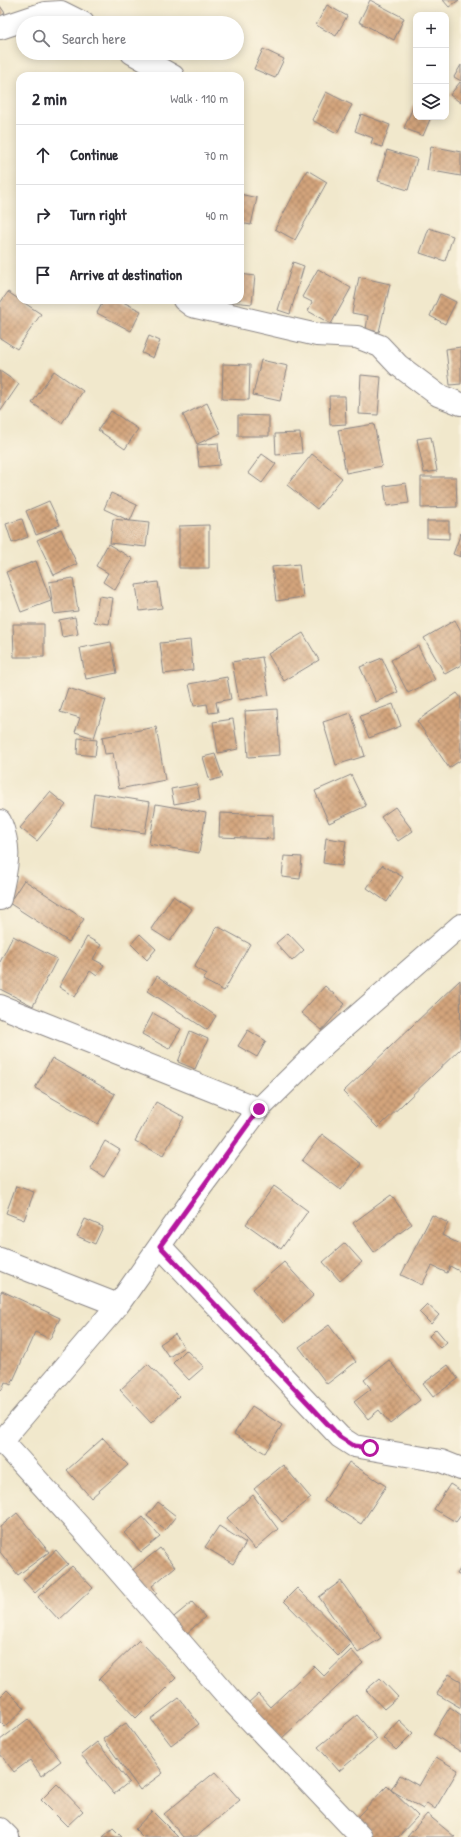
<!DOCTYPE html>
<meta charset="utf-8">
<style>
:root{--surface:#fff;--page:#f2f2f3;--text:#2b2b33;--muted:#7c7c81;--line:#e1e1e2}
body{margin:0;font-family:"Patrick Hand",sans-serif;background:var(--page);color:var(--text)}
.controls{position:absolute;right:12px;top:12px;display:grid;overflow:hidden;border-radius:8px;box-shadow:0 2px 10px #0003}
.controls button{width:36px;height:36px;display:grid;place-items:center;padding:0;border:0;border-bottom:1px solid var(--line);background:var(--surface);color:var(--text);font:20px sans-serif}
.stop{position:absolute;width:12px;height:12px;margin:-9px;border:3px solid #b5179e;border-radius:50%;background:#fff}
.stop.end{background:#b5179e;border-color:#fff;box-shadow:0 1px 4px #0008}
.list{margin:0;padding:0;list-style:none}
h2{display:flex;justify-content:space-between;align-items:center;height:52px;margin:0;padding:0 16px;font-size:17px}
h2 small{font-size:13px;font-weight:400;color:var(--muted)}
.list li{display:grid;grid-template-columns:26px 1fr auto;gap:12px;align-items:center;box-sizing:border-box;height:60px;padding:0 16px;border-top:1px solid var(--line)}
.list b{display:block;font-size:15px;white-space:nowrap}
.list em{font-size:13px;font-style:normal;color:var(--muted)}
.icon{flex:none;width:22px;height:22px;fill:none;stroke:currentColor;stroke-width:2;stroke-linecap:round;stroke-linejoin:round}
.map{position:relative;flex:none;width:461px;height:1837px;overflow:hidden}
.search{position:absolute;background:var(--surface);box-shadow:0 2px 10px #0003;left:16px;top:16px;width:228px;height:44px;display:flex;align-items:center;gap:10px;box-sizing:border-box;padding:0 14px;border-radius:22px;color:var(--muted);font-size:15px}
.panel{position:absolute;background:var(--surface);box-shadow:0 2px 10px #0003;left:16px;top:72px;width:228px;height:232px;border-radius:12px}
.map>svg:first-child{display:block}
.building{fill:url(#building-cross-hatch)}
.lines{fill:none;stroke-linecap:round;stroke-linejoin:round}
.minor-casing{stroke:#8a8584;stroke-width:24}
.minor{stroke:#fff;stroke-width:22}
.route{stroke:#b5179e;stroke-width:5}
</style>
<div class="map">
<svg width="461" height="1837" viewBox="0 0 461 1837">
<defs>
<pattern id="building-cross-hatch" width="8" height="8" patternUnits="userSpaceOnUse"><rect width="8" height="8" fill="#d3a47b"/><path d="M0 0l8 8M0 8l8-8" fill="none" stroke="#ab8566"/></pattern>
</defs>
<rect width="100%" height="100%" fill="#fcf5e5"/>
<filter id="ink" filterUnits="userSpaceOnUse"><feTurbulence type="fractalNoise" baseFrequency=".025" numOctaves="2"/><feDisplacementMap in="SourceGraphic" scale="8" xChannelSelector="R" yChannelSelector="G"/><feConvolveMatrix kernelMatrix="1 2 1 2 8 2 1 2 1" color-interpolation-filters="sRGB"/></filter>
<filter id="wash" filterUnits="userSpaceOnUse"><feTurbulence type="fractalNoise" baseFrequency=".012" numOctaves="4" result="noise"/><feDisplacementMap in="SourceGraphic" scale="16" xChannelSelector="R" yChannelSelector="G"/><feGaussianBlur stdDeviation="0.9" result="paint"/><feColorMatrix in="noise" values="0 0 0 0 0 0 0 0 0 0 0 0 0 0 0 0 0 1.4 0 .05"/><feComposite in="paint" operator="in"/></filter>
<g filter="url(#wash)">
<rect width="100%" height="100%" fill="#f1e8cc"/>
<g id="blocks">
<!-- building -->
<path class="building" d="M370,0L404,18L394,40L359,22Z
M443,0H459L449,7Z
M327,5L347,16L336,36L316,25Z
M0,6L5,13L0,17Z
M263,49L284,59L275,78L254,69Z
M461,65V81L454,77Z
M460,82L461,83V103L450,95Z
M326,92L352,105L337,133L312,120Z
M416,100V117H431L423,136L404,128Z
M361,114L390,125L382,147L371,143L373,138L355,131Z
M431,146L461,152V176L427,170Z
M387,150L417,159L408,190L378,181Z
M307,170L327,182L295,240L275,229Z
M240,194L257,198L251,225L240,223Z
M429,228L453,236L445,261L420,253Z
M293,262L304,266L290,314L278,310Z
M318,269L351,288L331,324L308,311L312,302L302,297Z
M240,274L255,276L252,304L233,302V307L218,306V300H240Z
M359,277L390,284L379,332L366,329L368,316L352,313Z
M8,292L41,314L17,349L0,338V303Z
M440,294L456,302L445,324L430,316Z
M104,300H119L141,311L131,331L97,313Z
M149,336L160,341L153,358L142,353Z
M461,347V384L450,385L446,349Z
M261,360L288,366L280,401L253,395Z
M223,364L250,365L249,400L222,399Z
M0,371L19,384L0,412Z
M54,371L83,391L62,423L32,403Z
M361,375L381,377L378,415L359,414Z
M329,396H345L346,424L330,425Z
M207,403L221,433L197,444L183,415Z
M111,411L138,429L125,449L98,430Z
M238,415L269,416V436H238Z
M374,424L382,466L346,473L338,430Z
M300,433L302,453L276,455L275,434Z
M431,437L437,471L424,473L417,439Z
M218,443L220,465L199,467L197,445Z
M262,454L276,464L262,483L248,473Z
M312,454L342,478L317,509L287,485Z
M421,477H456L457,507L421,508Z
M406,483L409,503L387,506L384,486Z
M111,493L137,505L130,521L104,509Z
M49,501L60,525L36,535L26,511Z
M22,519L28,537L12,543L6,524Z
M113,519L149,523L146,547L110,543Z
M427,521H449V539L427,538Z
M209,525V568H179V526Z
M61,529L77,564L54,575L37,540Z
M461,533V557L453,554Z
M108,544L133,559L115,590L103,582L108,573L96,566Z
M36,561L51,601L21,612L6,572Z
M299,564L303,597L276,601L272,567Z
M73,578L78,611L54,614L49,582Z
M158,582L162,608L140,611L136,585Z
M99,596L113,598L109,624L94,622Z
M75,617L78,634L62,637L59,620Z
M455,620L461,631V665L445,674L424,638Z
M13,624H44V657H14Z
M303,633L319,660L284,681L268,654Z
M190,640L193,670L164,674L160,643Z
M111,642L117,673L86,679L80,648Z
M418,646L435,680L408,693L391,660Z
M262,657L269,695L239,700L232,662Z
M382,658L398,692L376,702L360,667Z
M227,677L231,699L216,702L218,712L209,713L207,704L194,706L189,684Z
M68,688L106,700L94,738L75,732L80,718L60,712Z
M457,693L461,698V760L449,768L417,721Z
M393,704L401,726L369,738L360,716Z
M277,709L280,755L248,757L245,711Z
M351,713L365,756L336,765L323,722Z
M233,719L238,749L218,753L213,722Z
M156,727L165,780L119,789L113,753L105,754L102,737Z
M78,738L97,740L95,756L77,754Z
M215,754L223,777L210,781L203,757Z
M351,775L366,806L329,823L315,791Z
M197,784L200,799L174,804L171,789Z
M50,792L66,805L37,841L20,828Z
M94,793L150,802L145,833L90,825Z
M156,804L206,813L199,853L149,844Z
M395,807L413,831L398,841L381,817Z
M220,813L273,815V839L219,837Z
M326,838L346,841L342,866L323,863Z
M284,856L302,857L300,879L282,877Z
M382,865L403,877L387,902L367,888Z
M24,880L84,919L69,942L9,903Z
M173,896L192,909L170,941L151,929Z
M217,926L250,944L224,991L203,980L207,974L194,967Z
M288,933L304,950L292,961L276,943Z
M140,934L156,949L147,960L131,944Z
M13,936L57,959L33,1006L0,989V962Z
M87,937L101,945L93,959L104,965L97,976L90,971L75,997L59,987Z
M157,976L216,1016L207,1030L148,991Z
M460,980L461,1048L378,1128L343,1092Z
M325,986L345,1004L322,1030L301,1013Z
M153,1013L181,1029L169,1049L142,1034Z
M248,1030L266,1041L257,1057L238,1046Z
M190,1031L208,1039L195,1069L178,1062Z
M52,1058L115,1094L98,1124L35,1088Z
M156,1102L184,1117L163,1156L135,1141Z
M322,1134L361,1164L341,1190L302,1161Z
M105,1141L120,1150L104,1177L90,1168Z
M16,1186L34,1192L24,1220L6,1213Z
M274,1186L308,1211L281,1249L246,1224Z
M391,1195L412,1224L374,1252L353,1223Z
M432,1215L448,1223L442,1235L461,1245V1272L450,1266L447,1273L432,1266L422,1285L401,1275Z
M85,1219L103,1227L95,1244L77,1236Z
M345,1243L362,1262L340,1281L323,1262Z
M284,1262L314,1295L283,1323L253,1289Z
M2,1291L60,1318L50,1339L35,1332L11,1385L5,1382L2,1390L0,1389V1294Z
M427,1304L439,1315L431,1324L419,1312Z
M329,1325L356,1362L327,1384L299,1347Z
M436,1329L447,1342L440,1348L429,1336Z
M175,1334L184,1347L169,1357L160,1344Z
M186,1350L204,1367L189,1380L173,1363Z
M389,1360L420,1400L390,1424L379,1410L368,1419L354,1402L371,1389L364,1380Z
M148,1364L179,1396L151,1423L120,1390Z
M448,1365L458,1379L433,1397L423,1384Z
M252,1406L282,1425L265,1453L234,1434Z
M103,1438L128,1465L91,1498L67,1470Z
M349,1462L386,1486L361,1524L324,1501Z
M283,1465L311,1498L282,1522L254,1489Z
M450,1484L461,1491V1515L456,1522L434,1509Z
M253,1495L278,1529L255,1549L227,1518Z
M158,1502L176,1516L165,1530L147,1516Z
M17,1513L49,1552L18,1575L0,1552V1527Z
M143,1517L160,1537L141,1552L124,1533Z
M219,1526L246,1543L233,1564L205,1547Z
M160,1548L175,1567L152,1586L157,1593L150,1599L129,1573Z
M56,1550L68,1564L35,1593L23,1580Z
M72,1566L93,1588L59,1620L38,1597Z
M461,1567V1576L457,1574Z
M341,1581L381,1638L358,1653L319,1597Z
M297,1588L351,1643L338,1656L284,1601Z
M192,1602L205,1617L183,1637L169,1621Z
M139,1640L176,1678L136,1718L99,1679Z
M351,1650L363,1663L281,1739L248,1703L258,1694L270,1707L314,1666L324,1676Z
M449,1674L461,1681V1708L437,1694Z
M380,1678L398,1697L384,1709L366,1690Z
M7,1690L25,1708L5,1727L0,1722V1697Z
M179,1698L199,1724L171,1745L151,1719Z
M450,1707L461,1715V1752L433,1734Z
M357,1715L377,1739L339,1771L318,1747Z
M28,1719L61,1761L41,1776L30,1760L14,1772L0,1754V1740Z
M399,1720L413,1733L396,1750L383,1738Z
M126,1723L163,1773L140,1790L103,1739Z
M97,1742L129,1782L114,1794L81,1755Z
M436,1757L458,1770L435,1809L427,1803L423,1809L391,1790L400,1775L419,1786Z
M215,1772L240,1800L196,1837H183L164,1814Z
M57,1784L83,1811L67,1826L41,1800Z
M387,1786L418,1816L398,1837H374L355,1819Z
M152,1811L178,1837H143L135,1829Z
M427,1814L455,1837H407Z
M113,1828L122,1837H103Z"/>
</g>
</g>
<g filter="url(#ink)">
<use href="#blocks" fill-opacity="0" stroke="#8a8584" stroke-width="1"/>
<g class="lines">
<!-- minor casing -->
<g class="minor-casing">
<path id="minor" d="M0,28L45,13L61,12L83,23
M132,53L173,76
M184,300L192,306L317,335L357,337L380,346L398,365L438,395L461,404
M0,821C13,853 6,867 0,899
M0,1006L259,1109
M160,1246L340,1437L354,1446L441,1461L461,1469
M0,1259L118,1305
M2,1441L90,1538L229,1698L361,1837
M0,1443L118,1305L201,1187L259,1109L326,1043L461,925
M0,1829L8,1837"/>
</g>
<!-- minor -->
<use href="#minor" class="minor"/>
</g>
</g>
<g class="lines" filter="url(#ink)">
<!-- route -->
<path class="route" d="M259,1109L160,1246L340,1437L354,1446L370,1448"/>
</g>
</svg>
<div class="controls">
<button>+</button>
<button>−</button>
<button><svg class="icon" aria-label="layers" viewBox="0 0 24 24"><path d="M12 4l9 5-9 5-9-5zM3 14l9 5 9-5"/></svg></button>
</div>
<div class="stop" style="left:370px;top:1448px"></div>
<div class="stop end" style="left:259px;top:1109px"></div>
<div class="search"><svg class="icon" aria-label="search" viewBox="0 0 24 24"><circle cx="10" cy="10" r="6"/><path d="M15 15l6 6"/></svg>Search here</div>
<section class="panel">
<h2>2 min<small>Walk · 110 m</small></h2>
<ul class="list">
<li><svg class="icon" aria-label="ahead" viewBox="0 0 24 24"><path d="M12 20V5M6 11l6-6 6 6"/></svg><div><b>Continue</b></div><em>70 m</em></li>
<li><svg class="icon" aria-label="right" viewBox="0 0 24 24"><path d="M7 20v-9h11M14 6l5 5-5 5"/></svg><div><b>Turn right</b></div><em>40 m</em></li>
<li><svg class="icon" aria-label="arrive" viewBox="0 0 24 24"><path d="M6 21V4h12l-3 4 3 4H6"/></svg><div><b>Arrive at destination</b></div></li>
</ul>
</section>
</div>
